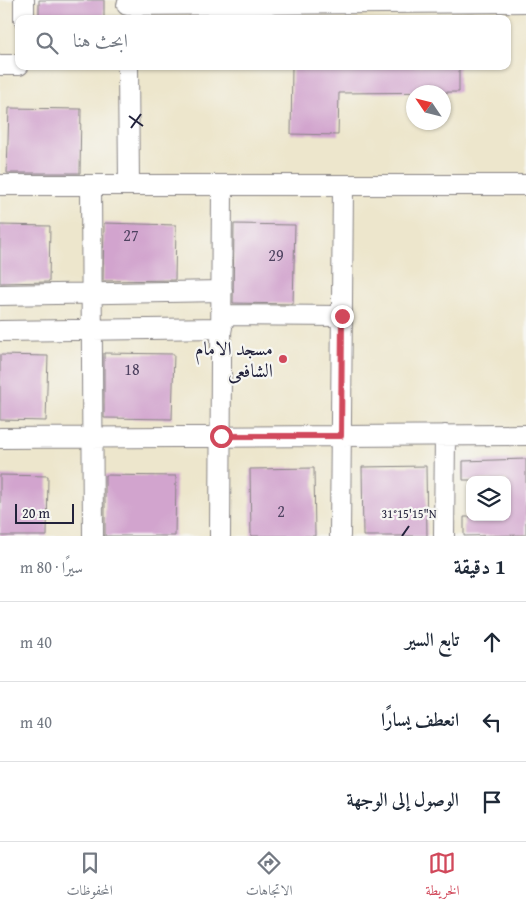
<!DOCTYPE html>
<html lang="ar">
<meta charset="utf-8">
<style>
:root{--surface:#fff;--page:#f2f2f3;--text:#1f2937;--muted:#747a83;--line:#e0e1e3;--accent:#d1495b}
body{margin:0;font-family:"Gentium Book Plus",Amiri,serif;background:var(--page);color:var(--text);direction:rtl}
.controls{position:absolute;right:15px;bottom:15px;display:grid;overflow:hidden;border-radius:10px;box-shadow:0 1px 4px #0004}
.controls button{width:45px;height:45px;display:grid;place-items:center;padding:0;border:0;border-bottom:1px solid var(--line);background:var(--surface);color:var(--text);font:25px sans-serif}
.compass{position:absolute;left:406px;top:85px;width:45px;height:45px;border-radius:50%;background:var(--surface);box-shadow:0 1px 4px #0004;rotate:305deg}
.scale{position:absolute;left:15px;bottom:12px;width:59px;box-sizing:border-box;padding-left:5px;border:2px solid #22223b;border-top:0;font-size:14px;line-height:18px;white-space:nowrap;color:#22223b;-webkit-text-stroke:4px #f6f6f2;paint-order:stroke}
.stop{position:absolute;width:15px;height:15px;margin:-11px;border:4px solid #d1495b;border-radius:50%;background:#fff}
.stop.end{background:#d1495b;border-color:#fff;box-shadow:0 1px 5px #0008}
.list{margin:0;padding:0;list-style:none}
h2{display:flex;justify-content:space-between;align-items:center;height:65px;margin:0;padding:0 20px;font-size:21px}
h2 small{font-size:16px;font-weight:400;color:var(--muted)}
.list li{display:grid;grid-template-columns:32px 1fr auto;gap:15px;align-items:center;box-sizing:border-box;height:80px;padding:0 20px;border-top:1px solid var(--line)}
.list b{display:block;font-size:19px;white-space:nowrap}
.list em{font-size:16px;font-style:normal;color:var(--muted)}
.icon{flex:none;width:28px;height:28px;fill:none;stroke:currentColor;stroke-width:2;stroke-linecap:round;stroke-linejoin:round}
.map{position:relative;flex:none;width:526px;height:536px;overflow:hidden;direction:ltr}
.search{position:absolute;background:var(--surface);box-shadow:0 1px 4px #0004;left:15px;right:15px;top:15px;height:55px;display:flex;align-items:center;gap:12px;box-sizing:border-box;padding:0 18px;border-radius:10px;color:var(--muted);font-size:19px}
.sheet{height:305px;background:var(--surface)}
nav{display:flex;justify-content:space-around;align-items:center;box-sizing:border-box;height:70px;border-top:1px solid var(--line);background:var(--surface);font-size:14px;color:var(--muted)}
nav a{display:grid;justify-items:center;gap:2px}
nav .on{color:var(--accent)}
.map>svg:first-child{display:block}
.building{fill:#d2a4ce}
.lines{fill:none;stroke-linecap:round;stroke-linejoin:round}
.street-casing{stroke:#888484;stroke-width:22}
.street{stroke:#fff;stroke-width:20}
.route{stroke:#d1495b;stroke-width:6}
.ticks{fill:none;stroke:#22223b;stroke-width:2}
.poi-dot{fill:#d1495b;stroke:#f6f6f2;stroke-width:2}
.labels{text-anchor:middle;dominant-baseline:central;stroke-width:4.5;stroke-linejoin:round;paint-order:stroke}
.number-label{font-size:16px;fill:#4e4260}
.poi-label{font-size:19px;fill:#22223b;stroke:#f6f6f2;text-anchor:end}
.ticks-label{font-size:12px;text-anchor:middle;fill:#22223b;stroke:#f6f6f2;stroke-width:4.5;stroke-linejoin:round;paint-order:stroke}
</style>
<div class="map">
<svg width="526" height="536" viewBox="0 0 526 536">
<rect width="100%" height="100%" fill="#f6f6f2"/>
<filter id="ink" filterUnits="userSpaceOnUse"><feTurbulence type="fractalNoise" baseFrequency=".02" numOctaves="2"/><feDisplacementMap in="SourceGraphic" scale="10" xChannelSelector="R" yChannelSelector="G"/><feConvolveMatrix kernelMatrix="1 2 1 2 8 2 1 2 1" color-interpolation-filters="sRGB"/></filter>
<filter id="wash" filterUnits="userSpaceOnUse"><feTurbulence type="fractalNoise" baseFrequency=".0096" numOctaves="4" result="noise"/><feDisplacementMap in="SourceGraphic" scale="20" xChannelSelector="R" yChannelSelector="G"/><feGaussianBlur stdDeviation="1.12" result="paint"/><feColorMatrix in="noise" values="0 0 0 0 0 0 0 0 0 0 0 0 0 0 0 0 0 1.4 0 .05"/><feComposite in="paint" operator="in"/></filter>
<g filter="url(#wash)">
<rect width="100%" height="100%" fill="#ede6cc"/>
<g id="blocks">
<!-- building -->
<path class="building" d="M39,0H104V19H39Z
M292,66H459V92L339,93L338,135L291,134Z
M9,108L81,109L80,173H7Z
M104,223L176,225L175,280L103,281Z
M234,224L295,225L293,304L233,303Z
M0,225L50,226L49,282L0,283Z
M104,353L174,354L172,419L104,418Z
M0,355L48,356L46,421L0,420Z
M526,459V535L464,536V517H507V480H463V461Z
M426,466L427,536H363L362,467Z
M314,468L315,536H251L250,469Z
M0,475L48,476L47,536H0Z
M105,475L176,476L175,536H105Z"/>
</g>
</g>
<g filter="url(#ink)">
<use href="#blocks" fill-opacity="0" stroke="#888484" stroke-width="1"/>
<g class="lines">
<!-- street casing -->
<g class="street-casing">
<path id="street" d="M24,0V19
M127,5L526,2
M0,65H19
M128,66L129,185
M0,185H526
M91,185L93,536
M0,295L222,291
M222,315L342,316
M0,331L222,328
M0,438L526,435
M220,536L222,185
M340,536L343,185
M444,536L445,435"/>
</g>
<!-- street -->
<use href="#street" class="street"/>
</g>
</g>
<g class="lines" filter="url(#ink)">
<!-- route -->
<path class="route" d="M221,436H341L342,316"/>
</g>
<!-- ticks -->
<path class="ticks" d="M129,116L143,126M131,128L141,114M402,536L409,526"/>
<!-- markers -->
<circle class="poi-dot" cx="283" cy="359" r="5"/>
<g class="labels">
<!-- number labels -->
<g class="number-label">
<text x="131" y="235">27</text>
<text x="276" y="255">29</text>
<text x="132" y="369">18</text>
<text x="281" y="511">2</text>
</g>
<!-- poi labels -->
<g class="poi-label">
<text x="273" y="348">مسجد الامام<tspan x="273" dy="22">الشافعى</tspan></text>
</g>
</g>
<g class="ticks-label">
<text x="409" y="518">31°15'15"N</text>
</g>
</svg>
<div class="controls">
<button><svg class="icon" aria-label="layers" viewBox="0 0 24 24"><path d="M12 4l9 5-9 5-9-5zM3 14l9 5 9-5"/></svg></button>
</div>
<svg class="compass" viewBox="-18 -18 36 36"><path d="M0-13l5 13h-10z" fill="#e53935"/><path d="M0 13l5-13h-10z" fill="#747a83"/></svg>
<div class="scale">20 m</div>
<div class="stop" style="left:221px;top:436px"></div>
<div class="stop end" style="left:342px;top:316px"></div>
<div class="search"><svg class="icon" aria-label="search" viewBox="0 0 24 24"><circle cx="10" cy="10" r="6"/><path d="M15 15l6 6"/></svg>ابحث هنا</div>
</div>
<section class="sheet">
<h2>1 دقيقة<small>سيرًا · 80 m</small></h2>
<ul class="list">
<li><svg class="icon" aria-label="ahead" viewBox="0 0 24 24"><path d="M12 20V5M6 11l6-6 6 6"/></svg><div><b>تابع السير</b></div><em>40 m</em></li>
<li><svg class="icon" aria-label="left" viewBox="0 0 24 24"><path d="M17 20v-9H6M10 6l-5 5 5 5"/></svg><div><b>انعطف يسارًا</b></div><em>40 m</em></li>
<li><svg class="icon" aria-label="arrive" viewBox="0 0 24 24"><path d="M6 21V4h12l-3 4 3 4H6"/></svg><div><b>الوصول إلى الوجهة</b></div></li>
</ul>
</section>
<nav>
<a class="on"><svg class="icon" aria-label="map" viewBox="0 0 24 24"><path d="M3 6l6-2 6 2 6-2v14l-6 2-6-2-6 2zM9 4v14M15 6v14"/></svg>الخريطة</a>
<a><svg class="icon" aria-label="directions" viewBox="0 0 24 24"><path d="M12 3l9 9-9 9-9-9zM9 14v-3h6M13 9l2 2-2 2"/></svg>الاتجاهات</a>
<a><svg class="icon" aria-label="saved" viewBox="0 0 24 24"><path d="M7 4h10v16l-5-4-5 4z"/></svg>المحفوظات</a>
</nav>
